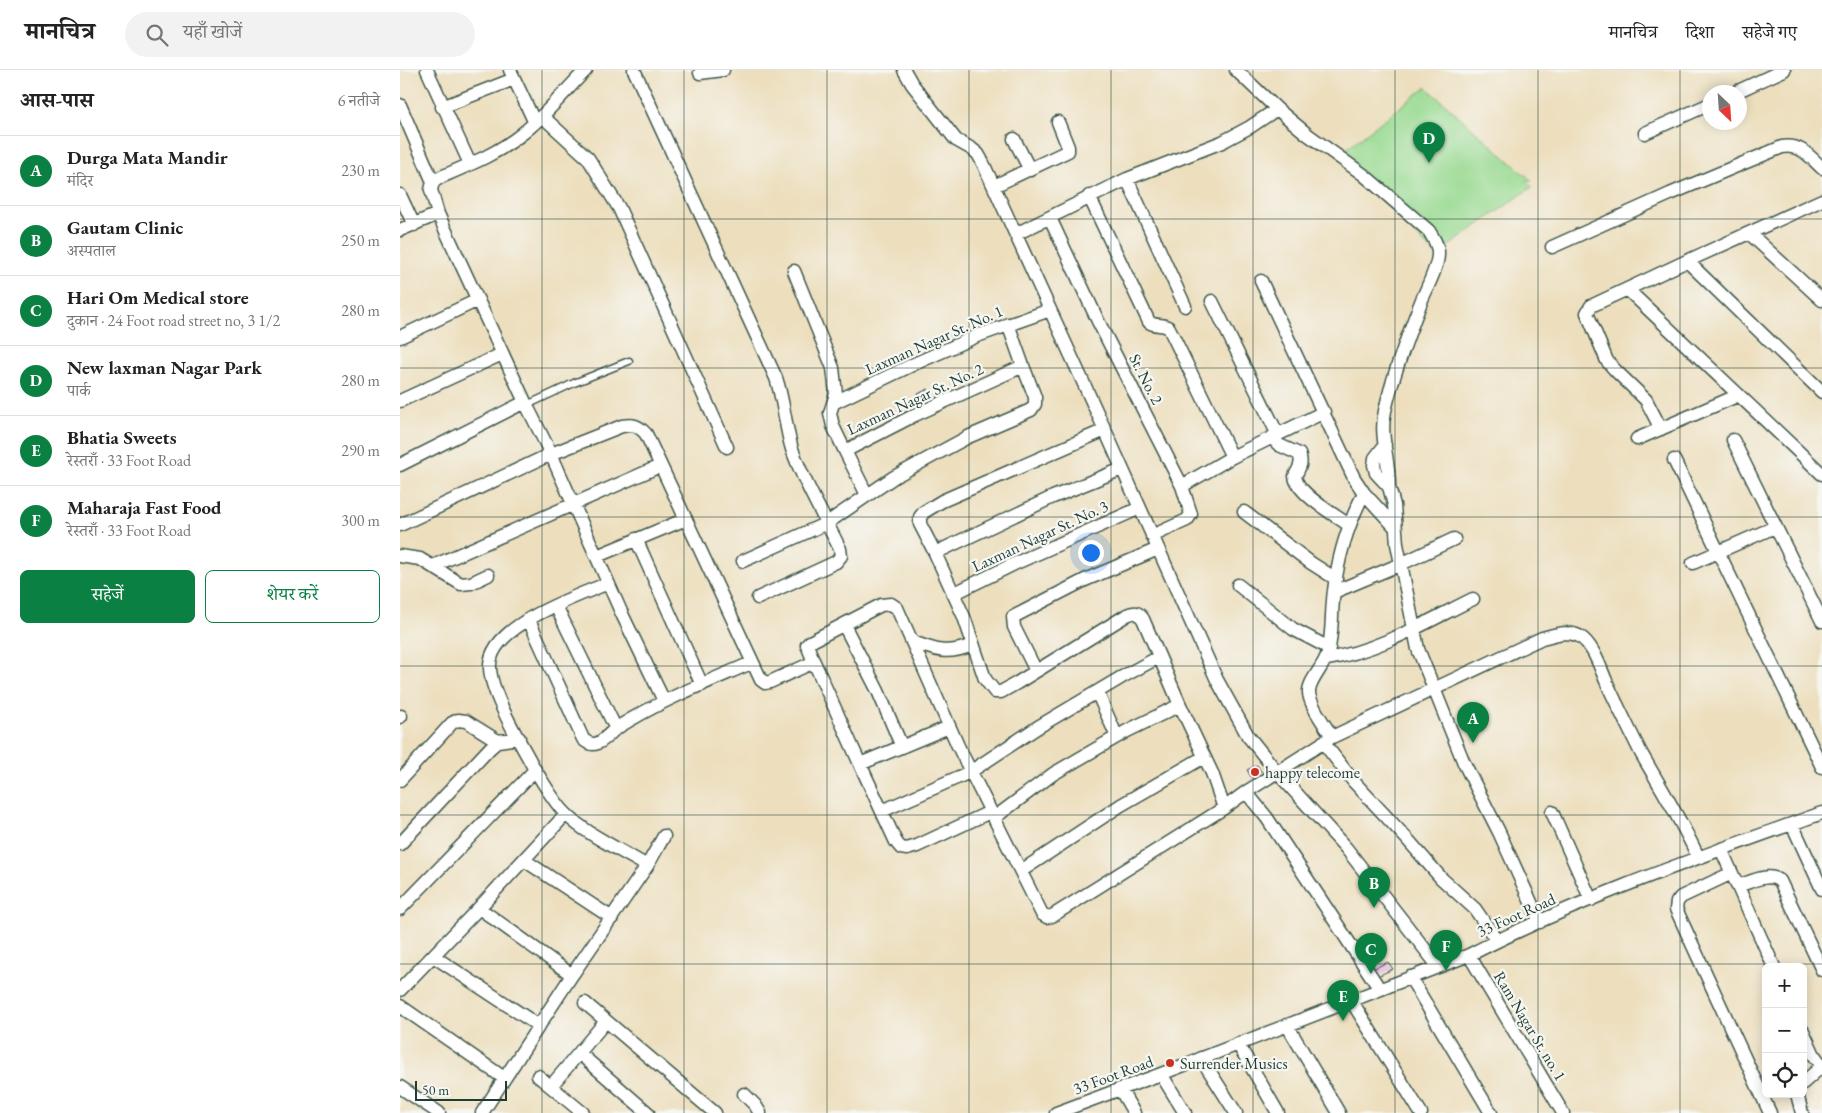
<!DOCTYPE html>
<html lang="hi">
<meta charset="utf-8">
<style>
:root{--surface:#fff;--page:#f2f2f2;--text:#222;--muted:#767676;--line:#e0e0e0;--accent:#0b8043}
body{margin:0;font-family:"EB Garamond","Noto Serif Devanagari",serif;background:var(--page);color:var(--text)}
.controls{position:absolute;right:15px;bottom:15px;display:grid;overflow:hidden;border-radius:8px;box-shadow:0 2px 12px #0003}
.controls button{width:45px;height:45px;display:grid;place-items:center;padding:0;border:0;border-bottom:1px solid var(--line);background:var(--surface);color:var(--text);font:25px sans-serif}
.compass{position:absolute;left:1302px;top:15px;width:45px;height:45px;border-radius:50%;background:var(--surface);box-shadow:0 2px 12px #0003;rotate:155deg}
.scale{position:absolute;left:15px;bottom:12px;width:92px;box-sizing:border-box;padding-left:5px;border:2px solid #1f3d34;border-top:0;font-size:14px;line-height:18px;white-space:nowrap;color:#1f3d34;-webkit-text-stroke:4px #f6f6f2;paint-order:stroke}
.you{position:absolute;left:690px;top:482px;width:18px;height:18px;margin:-12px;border:4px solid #fff;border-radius:50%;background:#1a73e8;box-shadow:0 0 0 8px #1a73e833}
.badge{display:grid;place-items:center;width:32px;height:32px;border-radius:50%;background:var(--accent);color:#fff;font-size:16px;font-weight:700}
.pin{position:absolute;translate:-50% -41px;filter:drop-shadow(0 1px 2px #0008)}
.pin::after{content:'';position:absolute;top:26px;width:18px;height:15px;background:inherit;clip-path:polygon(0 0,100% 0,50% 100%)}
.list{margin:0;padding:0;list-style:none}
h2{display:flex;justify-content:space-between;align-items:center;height:65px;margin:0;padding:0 20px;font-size:21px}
h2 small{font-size:16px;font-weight:400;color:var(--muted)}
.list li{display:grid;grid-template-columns:32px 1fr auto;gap:15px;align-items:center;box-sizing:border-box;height:70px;padding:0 20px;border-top:1px solid var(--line)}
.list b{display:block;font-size:19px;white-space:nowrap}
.list p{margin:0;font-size:16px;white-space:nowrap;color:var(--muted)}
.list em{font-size:16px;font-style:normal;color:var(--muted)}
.actions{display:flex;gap:10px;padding:15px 20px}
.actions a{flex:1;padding:11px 0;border:1px solid var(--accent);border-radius:8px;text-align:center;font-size:18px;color:var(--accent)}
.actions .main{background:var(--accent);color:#fff}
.icon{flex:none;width:28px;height:28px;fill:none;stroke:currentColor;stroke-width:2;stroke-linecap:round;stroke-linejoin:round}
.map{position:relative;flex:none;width:1422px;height:1043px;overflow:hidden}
header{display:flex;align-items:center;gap:30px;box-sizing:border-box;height:70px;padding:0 25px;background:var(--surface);border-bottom:1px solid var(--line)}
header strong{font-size:24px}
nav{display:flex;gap:28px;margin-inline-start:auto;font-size:18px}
.search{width:350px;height:45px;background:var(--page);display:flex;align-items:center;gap:12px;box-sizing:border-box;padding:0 18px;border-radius:28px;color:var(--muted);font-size:19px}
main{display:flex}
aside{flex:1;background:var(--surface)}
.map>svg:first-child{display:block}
.green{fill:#99da91;stroke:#5c8c62}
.building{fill:#d8aade}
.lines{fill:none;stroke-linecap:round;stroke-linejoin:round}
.lane-casing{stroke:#3e5549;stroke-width:9}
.street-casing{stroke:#3e5549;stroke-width:15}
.lane{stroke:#fff;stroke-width:6}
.street{stroke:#fff;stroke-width:12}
.grid{fill:none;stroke:#1f3d34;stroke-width:1;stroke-opacity:0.55}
.poi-dot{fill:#c8321e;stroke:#f6f6f2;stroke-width:2}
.labels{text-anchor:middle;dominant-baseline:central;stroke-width:4.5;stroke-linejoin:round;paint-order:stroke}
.street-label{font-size:16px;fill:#1f3d34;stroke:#f6f6f2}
.poi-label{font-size:16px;fill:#1f3d34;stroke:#f6f6f2;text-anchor:start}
</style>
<header>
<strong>मानचित्र</strong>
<div class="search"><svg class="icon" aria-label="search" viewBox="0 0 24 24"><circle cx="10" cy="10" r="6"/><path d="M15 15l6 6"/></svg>यहाँ खोजें</div>
<nav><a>मानचित्र</a><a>दिशा</a><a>सहेजे गए</a></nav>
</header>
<main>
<aside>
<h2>आस-पास<small>6 नतीजे</small></h2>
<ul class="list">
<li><span class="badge">A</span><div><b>Durga Mata Mandir</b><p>मंदिर</p></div><em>230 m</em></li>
<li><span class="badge">B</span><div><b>Gautam Clinic</b><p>अस्पताल</p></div><em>250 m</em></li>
<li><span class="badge">C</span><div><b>Hari Om Medical store</b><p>दुकान · 24 Foot road street no, 3 1/2</p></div><em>280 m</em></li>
<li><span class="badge">D</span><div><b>New laxman Nagar Park</b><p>पार्क</p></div><em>280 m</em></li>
<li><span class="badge">E</span><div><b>Bhatia Sweets</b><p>रेस्तराँ · 33 Foot Road</p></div><em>290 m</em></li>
<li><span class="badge">F</span><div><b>Maharaja Fast Food</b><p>रेस्तराँ · 33 Foot Road</p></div><em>300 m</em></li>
</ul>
<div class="actions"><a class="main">सहेजें</a><a>शेयर करें</a></div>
</aside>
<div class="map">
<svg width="1422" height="1043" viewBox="0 0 1422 1043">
<rect width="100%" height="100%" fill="#f6f6f2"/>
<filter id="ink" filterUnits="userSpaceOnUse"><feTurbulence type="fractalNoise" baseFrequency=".02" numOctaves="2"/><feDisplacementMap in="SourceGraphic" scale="10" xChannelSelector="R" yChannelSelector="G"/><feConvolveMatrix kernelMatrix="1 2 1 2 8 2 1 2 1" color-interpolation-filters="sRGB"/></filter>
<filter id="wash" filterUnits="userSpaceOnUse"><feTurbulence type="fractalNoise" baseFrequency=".0096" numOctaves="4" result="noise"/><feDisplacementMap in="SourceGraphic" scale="20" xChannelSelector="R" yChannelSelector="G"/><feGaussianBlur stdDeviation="1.12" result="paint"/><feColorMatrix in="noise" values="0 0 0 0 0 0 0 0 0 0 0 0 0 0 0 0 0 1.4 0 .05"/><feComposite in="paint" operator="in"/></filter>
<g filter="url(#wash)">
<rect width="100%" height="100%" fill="#eddfbe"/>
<!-- green -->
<path class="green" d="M1026,17L1132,111H1126L1132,117L1036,185L938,85Z"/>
<g id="blocks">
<!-- building -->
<path class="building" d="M528,319L536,335L526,340L518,324Z
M857,695L863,704L852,708L847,700Z
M988,892L993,899L971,909L966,902Z"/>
</g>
</g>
<g filter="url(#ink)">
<use href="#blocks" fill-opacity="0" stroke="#3e5549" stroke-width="1"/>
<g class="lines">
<!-- lane casing -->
<g class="lane-casing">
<path id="lane" d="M127,335L174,313L229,291"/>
</g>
<!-- street casing -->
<g class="street-casing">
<path id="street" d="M27,0L70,94
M110,0L135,53
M186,0C165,21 146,45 123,63C99,83 69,95 41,107L33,112L31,120L38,144L61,194L125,332L151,384L222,544L264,631
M234,0L376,308C384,331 385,356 392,379C404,414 424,446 440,479L441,486L436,492L358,528
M504,0L512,14L556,70L572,79L578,84L583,93L705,360L817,610L848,666L877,702L946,778L1038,896
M300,3L323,0
M1336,22L1384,0
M0,35L33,112
M42,37L114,9
M877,39L907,64L964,105L1029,161C1033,168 1038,174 1038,182C1039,196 1026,219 1021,232C1007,267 993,304 985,341C979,366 990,392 989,417
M142,46L188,88L219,138L327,377
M1245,63L1310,34
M614,69L630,100
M727,109L785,236
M594,116L668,81V77L658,52
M0,125L14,155
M689,126L749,252C755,257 763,253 769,258L832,387
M650,148L698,251L782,416L791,444L787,450L752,466
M0,160L38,144
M1349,163L1422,230
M616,164L727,109L822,72L850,57L877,39L836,0
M1152,177L1270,124L1382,77C1401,74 1409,86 1422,98
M1287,191L1422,130
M394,201L433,298L436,324L430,343L433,356L445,381L515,345L623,296L608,254
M861,211L954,408L964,423L995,457
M1227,219L1422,404
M812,231L878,365
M0,267L78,230
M0,331L102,284
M433,333L514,294L577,266L650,240
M1261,359L1246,330L1216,301L1207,291L1187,243L1191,236L1287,191L1422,322
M705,360L542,431L524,442L520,447V454L535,483L564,547L585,609L595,622H601L617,613L727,545C735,541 738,542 743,549L780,635L812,703L824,738L846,722
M872,368L879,375L899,384C903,393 899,398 895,406C896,423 935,445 949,455
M1237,369L1339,325
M1333,370L1422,551
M985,375L975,388L974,395L976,403L989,417L994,435L997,474L1018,579L1064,693L1099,762L1140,852
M445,381L467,425
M1274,390L1422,697
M0,395L125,332
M782,416L832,387L924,342
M844,442L911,493L936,509
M0,455L151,384L222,356C233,354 238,355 246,364L361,610L365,613L370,612L414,592L407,575L410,572L481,535L491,534L497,538L558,676L642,844L647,847L652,846L824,738
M236,469L302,615
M535,483L653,427L722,399
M0,486L20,489L61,514L71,513L88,505
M197,486L286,449
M343,491L427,453L494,407L568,367L631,340L635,334V327L623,296
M1293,493L1375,457
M33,496L260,396
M838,515L893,559L929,578
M934,522L1001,494L1054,469
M553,524L614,494L740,438
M156,536L216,659
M129,550L183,669C195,681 204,669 214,660C219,656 225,653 230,650C269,627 310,611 351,593
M444,555L478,621L502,677
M513,572C537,581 548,585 572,575
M927,589C979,581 1026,552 1073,529
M414,592L460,694L549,657
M636,601L614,557L613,547L685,510L758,479
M697,622L717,667
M0,647L1,646
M932,667C926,656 910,636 909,623C908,611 925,596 928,582C933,563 931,541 934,521C938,487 948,454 964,423
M923,672L954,712L1008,770L1041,808L1075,839L1097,871
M460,694L496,772L501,778L507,779L517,776L590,742
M135,700C145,715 153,731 166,744C184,763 224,782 247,796
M0,710L52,653L58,650L66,651L98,671
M482,741L570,702L638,657L722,607L759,587
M1152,742L1191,830
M594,748L653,704L727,661L780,635
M1392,754L1422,819
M0,774L90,678L98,671L119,668
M1321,779L1374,897
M124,790L212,848
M621,801L721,735L804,687
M1332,803L1281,827L1277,832L1276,839L1370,1043
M1338,816C1351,812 1368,802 1380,811L1422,900
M79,838L172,905
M0,839L135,700C122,675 91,625 90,598C87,556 176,527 208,513
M1069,885L1163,1043
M33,886L139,956
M1010,907L1091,1043
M979,918L867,748L846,722L932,667L1142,568C1154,565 1167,560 1179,566C1193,574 1200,597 1206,611C1217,635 1229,659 1241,683C1261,718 1281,750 1298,787
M0,920L79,838L166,744
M951,930L1021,1043
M185,933L315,1043
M0,936L104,1008
M887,955L939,1043
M1403,961L1414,985L1422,996
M838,974L878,1043
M179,983L248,1043
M801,988L836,1043
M761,1004L785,1043
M138,1006L183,1043
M1403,1013L1422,996
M151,1016L206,951
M0,1017L39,1043
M720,1019L734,1043
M344,1024L355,1035L360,1043
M1397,1024L1402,1043
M82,1043L172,905L247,796L264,766
M656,1043L761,1004L1069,885C1182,827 1303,786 1422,743"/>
</g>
<!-- lane -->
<use href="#lane" class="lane"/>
<!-- street -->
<use href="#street" class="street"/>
</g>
</g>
<!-- grid -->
<path class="grid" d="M142,0V1043M284,0V1043M427,0V1043M569,0V1043M711,0V1043M853,0V1043M995,0V1043M1138,0V1043M1280,0V1043M0,149H1422M0,298H1422M0,447H1422M0,596H1422M0,745H1422M0,894H1422"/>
<!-- markers -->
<g class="poi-dot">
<circle cx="855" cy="702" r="5"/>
<circle cx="770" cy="993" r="5"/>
</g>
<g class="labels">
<!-- street labels -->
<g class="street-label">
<text transform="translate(534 270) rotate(-24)">Laxman Nagar St. No. 1</text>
<text transform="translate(746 309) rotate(63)">St. No. 2</text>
<text transform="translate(515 329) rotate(-25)">Laxman Nagar St. No. 2</text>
<text transform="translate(640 466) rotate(-25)">Laxman Nagar St. No. 3</text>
<text transform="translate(1116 845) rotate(-24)">33 Foot Road</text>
<text transform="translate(1130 956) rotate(59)">Ram Nagar St. no. 1</text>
<text transform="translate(713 1005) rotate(-20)">33 Foot Road</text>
</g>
<!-- poi labels -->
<g class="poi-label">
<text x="865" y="702">happy telecome</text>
<text x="780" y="993">Surrender Musics</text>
</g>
</g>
</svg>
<div class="controls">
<button>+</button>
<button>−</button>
<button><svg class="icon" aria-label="locate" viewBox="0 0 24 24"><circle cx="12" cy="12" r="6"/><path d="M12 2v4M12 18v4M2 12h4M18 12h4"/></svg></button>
</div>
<svg class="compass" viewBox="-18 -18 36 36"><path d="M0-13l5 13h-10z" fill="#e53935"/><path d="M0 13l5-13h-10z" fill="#767676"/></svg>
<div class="scale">50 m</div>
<div class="you"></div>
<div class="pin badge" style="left:1073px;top:673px">A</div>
<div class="pin badge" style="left:974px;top:838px">B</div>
<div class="pin badge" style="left:971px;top:904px">C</div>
<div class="pin badge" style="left:1029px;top:93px">D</div>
<div class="pin badge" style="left:943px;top:951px">E</div>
<div class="pin badge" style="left:1046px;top:901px">F</div>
</div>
</main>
